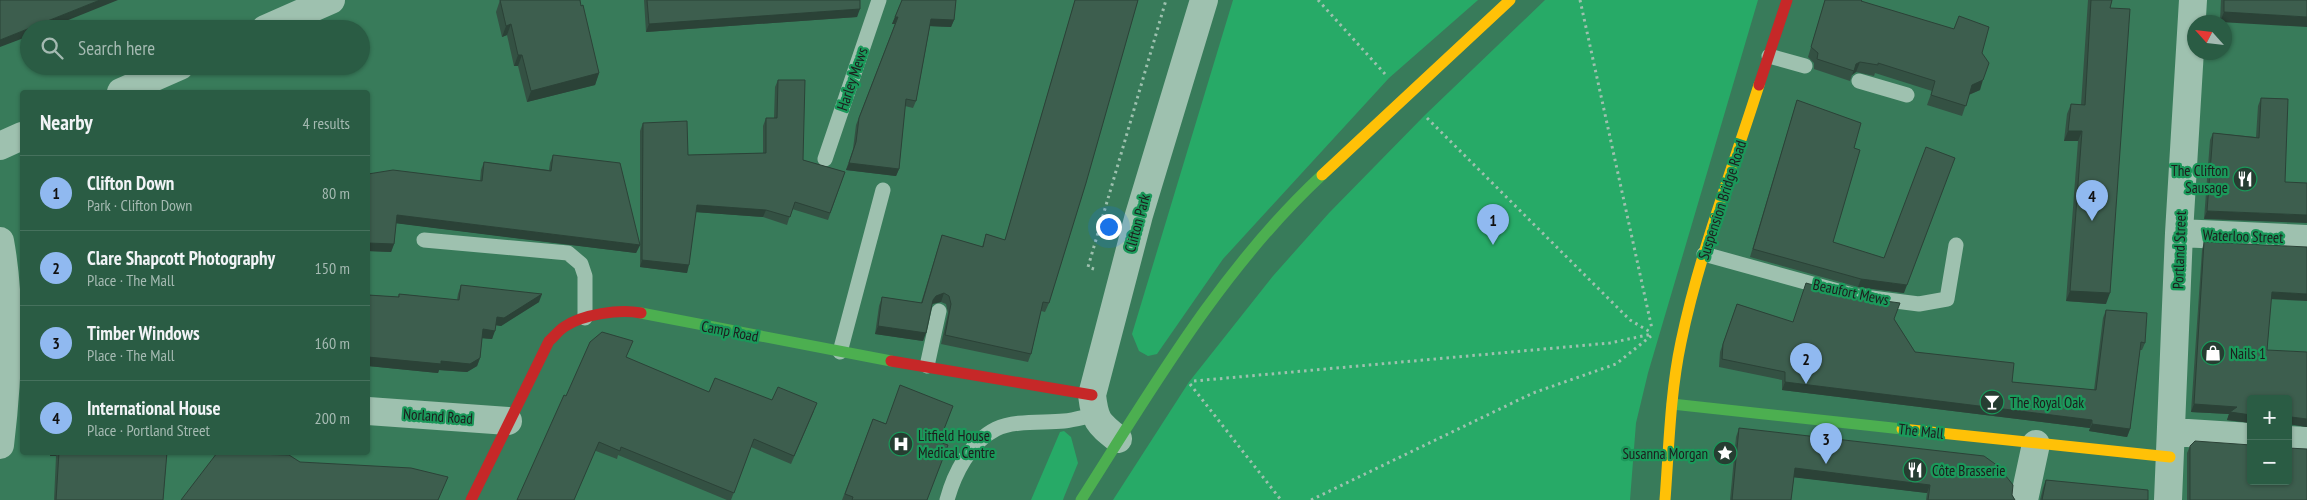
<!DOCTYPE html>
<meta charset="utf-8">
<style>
:root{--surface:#2a5c44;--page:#36654f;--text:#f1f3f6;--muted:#a5bab2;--line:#46715d;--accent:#90b9f0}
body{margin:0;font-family:"PT Sans Narrow",sans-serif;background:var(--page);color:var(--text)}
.controls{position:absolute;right:15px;bottom:15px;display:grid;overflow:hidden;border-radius:5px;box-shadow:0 1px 4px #0004}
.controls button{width:45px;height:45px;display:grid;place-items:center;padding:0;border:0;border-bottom:1px solid var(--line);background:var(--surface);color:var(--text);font:25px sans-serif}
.compass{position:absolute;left:2187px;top:15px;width:45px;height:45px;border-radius:50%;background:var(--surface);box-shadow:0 1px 4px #0004;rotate:297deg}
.you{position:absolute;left:1108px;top:226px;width:18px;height:18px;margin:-12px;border:4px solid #fff;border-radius:50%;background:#1a73e8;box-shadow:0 0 0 8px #1a73e833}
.badge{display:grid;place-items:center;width:32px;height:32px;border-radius:50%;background:var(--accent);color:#111;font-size:16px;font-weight:700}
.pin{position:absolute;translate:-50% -41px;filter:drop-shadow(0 1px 2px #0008)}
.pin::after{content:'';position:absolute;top:26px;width:18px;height:15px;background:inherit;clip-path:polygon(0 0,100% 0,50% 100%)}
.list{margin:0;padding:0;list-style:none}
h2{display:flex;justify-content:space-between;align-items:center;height:65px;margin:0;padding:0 20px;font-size:21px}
h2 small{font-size:16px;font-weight:400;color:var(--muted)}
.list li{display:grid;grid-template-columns:32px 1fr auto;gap:15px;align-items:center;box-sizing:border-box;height:75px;padding:0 20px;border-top:1px solid var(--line)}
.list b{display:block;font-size:19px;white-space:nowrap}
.list p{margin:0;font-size:16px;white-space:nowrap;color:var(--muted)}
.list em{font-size:16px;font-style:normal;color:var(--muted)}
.icon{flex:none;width:28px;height:28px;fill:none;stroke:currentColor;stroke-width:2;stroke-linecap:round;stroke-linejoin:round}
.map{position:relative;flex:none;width:2307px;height:500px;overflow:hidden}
.search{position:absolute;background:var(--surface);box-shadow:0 1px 4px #0004;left:20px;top:20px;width:350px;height:55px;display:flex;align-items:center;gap:12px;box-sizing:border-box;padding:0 18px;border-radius:28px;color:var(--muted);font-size:19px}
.panel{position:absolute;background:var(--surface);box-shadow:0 1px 4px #0004;left:20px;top:90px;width:350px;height:365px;border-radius:5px}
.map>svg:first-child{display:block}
.green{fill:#27aa67}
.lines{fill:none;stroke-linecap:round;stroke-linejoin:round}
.path{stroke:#9ec1af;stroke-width:3;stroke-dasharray:2.5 4;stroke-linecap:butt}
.lane{stroke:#9ec1af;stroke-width:15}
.street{stroke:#9ec1af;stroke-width:28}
.fast{stroke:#4caf50;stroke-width:11}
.slow{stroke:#ffc107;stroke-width:11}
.jam{stroke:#c62828;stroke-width:11}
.wall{fill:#345143}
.shaded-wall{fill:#2b4237}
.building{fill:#3d5e4e;stroke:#2b4237}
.labels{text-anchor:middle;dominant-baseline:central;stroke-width:4.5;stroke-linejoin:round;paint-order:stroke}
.street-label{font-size:15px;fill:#1d1d1d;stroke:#1b985a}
.poi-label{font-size:15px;fill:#1d1d1d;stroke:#1b985a;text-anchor:start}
</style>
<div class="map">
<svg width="2307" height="500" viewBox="0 0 2307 500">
<rect width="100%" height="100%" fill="#387b5a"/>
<!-- green -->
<path class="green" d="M1233,0H1478L1389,78L1223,259L1157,354L1148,356L1139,351L1132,334Z
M1545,0H1758L1648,373L1636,423L1630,500H1113L1189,382L1273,276L1329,213L1425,115Z
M1064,431L1071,437L1078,463L1064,497L1063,500H1031L1060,432Z"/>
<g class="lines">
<!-- path -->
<path class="path" d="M1318,0L1385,74
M1580,0L1652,329
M1427,118L1630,320L1652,333
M1094,269L1088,267L1166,0
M1194,381L1610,343L1652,334
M1190,384L1281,500
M1311,500L1533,393L1616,364L1651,336"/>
<!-- lane -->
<path class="lane" d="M1769,56L1805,66
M1859,81L1907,95
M825,159L879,0
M424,240L568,253L581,264L585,276V318
M1704,254L1856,296L1919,304L1947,299L1956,245
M840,352L883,190
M927,366L939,311
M947,500C954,474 970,442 996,429C1015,420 1043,423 1064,421C1074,420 1084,417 1094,415"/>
<!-- street -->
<path class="street" d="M265,29L331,0
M121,92L180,66
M0,146L22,136
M2179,233L2307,239
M0,241C12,306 8,379 0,445
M368,411L508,421
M2172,432L2251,437
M1118,439C1098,423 1095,421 1092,395L1139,215L1204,0
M2288,440L2307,441
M2024,500L2036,444
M2168,500L2179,233L2193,0"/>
<!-- fast -->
<path class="fast" d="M641,313L891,361
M1672,404L1902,429
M1081,500C1153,387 1222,268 1322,175"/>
<!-- slow -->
<path class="slow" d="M1322,175L1510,0
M1902,429L2170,457
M1665,500C1669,447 1670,394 1681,342C1699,255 1732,170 1759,85"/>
<!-- jam -->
<path class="jam" d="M1759,85L1787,0
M891,361L1092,395
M471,500L549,341C554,337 558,331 564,327C583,314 619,309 641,313"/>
</g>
<!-- wall -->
<path class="wall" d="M500,0L599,73L595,85L527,102L518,66H514L507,35L502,37L496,12Z
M644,0H860L857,17L646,32Z
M902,0H962H956L954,20L951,27L930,26L916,101L913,108L905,106L899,169L896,176L846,170L853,149L856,125L895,24H892Z
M1075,0H1138L1049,303L1045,312L1041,311L1031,354L1028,362L941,344L948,313L946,304L941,302L932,304L923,341L875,334L879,306L882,297L921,303L942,235L982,247L986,234L1005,240Z
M1825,0H1862L1861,1L1982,53L1980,90L1969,95L1962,116L1927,105L1932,91L1875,73L1874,76L1856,72L1852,75L1850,81L1814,69V63L1808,57Z
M2088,0H2112L2110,8L2106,304L2066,301L2078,141H2064L2067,114L2071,104L2081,105Z
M2221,0H2307L2220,22Z
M778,80L803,160L845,172L828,220L792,209L787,225L763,217L696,212L687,273L640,267V131L643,123L688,155L763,153V126L766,118H774L775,87Z
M2261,98L2288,99L2204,219L2210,140L2213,133L2256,137L2258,106Z
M1797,100L1833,242L1904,293L1858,287L1750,257Z
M553,155L640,245L636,253L396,223L394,244L391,252L368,251V174L480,181L481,170L484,162L549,170L550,163Z
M2204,242L2271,300L2267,350L2307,427L2288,424V399H2251V423L2227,420L2229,414L2191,412L2202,250Z
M461,285L539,302L501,326L496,325L492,339L482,338L480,358L477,366L467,372L439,370L438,373L368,366V295L398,297L399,294L457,300L458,294Z
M1737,304L1792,322L1894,319L1915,352L2012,382L2094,390L2103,318L2106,310L2145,343L2142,350H2140L2130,429L2127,437L2089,431L2090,428L1782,390V380L1719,367L1720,352Z
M627,358L709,392L772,400L814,411L791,464L751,447L731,500H727L618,455L617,459L596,451L566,396Z
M873,419L939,442L927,500H842Z
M1739,428L2012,495L2015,500H1926L1927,493L1794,477L1791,500H1730L1736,437Z
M2190,446L2307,500H2187V453Z
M50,452H167L163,500H54L56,456H50Z
M2046,480L2148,500H2040L2043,488Z"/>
<!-- shaded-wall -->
<path class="shaded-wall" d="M100,0H118L46,29H29V36L0,47V40Z
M860,9L857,17L646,32L649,24Z
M2224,12L2307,17V27L2220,22Z
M895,17H898L895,24H892Z
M931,19L954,20L951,27L928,26Z
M511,24L507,35L502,37L506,26Z
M518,55H522L518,66H514Z
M1860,62L1856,72L1852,75L1856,64Z
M599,73L595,85L527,102L531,91Z
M1983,80L1980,90L1968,95L1972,85Z
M2068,131H2082L2078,141H2064Z
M1955,158L1904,293L1858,287L1861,279L1907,285Z
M849,163L899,169L896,176L846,170Z
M697,205L766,210L763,217L694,212Z
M2207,211L2307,215V223L2204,219Z
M397,215L640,245L636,253L394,223Z
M368,243L394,244L391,252L368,251Z
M642,260L689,265L687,273L640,267Z
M2070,291L2110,293L2106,304L2066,301Z
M2272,292L2307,294V301L2269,299Z
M944,293L941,302L932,304L933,300L936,296Z
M542,294L539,302L501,326L494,325L497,317Z
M878,326L926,333L923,341L875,334Z
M483,329L495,331L492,339L480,338Z
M368,357L441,361L480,358L477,366L467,372L439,370L438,373L368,366Z
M1785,382L2092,420L2090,428L1782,390Z
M2194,404L2237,407L2251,415V423L2227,420L2229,414L2191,412Z
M2291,417L2307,419V427L2288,424V418Z
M2092,424L2130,429L2127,437L2089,431Z
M51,452H58L56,456H50Z
M1795,468L1930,485L1927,493L1791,477Z"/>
<!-- building -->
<path class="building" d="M0,0H100L0,40Z
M500,0H580L581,6L583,5L599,73L531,91L522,55H518L511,24L506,26Z
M647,0H860V9L649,24Z
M902,0H956L954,20L931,19L916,101L906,99L899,169L849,163L856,142L859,118L898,17H895Z
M1075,0H1138L1086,183L1049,303L1043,302L1031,354L945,335L951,304L949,296L944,293L936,296L933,300L926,333L878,326L882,297L922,303L942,235L983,247L986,234L1005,240Z
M1825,0H1862L1861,1L1954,29L1959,16L1989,27L1982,53L1989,63L1983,80L1972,85L1966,106L1931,95L1935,81L1878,63V65L1860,62L1856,64L1854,71L1817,59L1818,53L1811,47Z
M2091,0H2112L2110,8L2130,9L2110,293L2070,291L2082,131H2068L2071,104L2085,105Z
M2224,0H2307V17L2224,12Z
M778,80H805L803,160L845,172L830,213L795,202L790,217L766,210L697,205L689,265L642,260L643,123L687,121L688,155L766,153V118H777Z
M192,91V92H171Z
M2261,98L2288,99L2285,182L2307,183V215L2207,211L2213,133L2259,138Z
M1797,100L1861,123L1854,148L1860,150L1833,242L1884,258L1926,147L1955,158L1907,285L1861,279L1753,249Z
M553,155L620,163L640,245L397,215L394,244L368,243V216L369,203H368V174L393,170L482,181L484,162L551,171Z
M2204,242L2307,247V294L2272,292L2267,350L2307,352V419L2291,417L2288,418V399H2251V415L2230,412L2237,407L2194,404Z
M1806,283L1856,297L1900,303L1894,319L1915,352L2014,363L2012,382L2096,390L2106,310L2147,313L2145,343L2141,342L2130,429L2092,424V420L1785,382V372L1722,359L1723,344L1737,304L1793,322Z
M461,285L542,294L504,318L497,317L495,331L483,329L480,358L470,364L441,361V364L368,357V295L399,297V294L459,300Z
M602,332L633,341L626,357L709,392L715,378L772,400L778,387L817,403L794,456L754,439L734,493L621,447L620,451L599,442L574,500H517L564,395L566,396L590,342Z
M900,385L953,406L939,442L948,445L927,500H852L853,497L845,494L873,419L886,424Z
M1739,428L1984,456L1998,466L2013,485L2012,495L2015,500H1928L1930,485L1795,468L1791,500H1732Z
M2195,441L2251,445V481H2288V448L2307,449V500H2190V446Z
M59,452H167L163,500H56Z
M217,453L289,455L300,462L411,468L448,477L438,500H181Z
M2046,480L2148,490V500H2042Z"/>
<!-- icons -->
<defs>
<g id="restaurant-disc" transform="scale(1.25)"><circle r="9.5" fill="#263e32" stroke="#1b985a"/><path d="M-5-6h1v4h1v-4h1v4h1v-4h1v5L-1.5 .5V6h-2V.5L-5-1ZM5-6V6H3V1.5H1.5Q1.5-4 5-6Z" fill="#fff"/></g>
<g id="shop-disc" transform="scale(1.25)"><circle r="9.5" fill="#263e32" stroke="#1b985a"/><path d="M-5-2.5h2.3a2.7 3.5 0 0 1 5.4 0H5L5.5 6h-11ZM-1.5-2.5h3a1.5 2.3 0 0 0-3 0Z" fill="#fff"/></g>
<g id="bar-disc" transform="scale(1.25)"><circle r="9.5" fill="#263e32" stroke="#1b985a"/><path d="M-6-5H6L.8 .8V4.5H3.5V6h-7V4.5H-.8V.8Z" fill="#fff"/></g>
<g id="hospital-disc" transform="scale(1.25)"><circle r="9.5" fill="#263e32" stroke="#1b985a"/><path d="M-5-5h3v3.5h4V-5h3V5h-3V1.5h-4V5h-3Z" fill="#fff"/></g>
<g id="sight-disc" transform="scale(1.25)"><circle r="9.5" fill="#263e32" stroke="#1b985a"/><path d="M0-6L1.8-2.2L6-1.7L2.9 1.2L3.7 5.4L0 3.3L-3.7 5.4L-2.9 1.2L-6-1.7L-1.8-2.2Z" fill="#fff"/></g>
</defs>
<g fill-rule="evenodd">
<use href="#restaurant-disc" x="2245" y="179"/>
<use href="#shop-disc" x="2213" y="353"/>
<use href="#bar-disc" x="1992" y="402"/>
<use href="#hospital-disc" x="901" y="444"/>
<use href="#sight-disc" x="1725" y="453"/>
<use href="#restaurant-disc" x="1915" y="470"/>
</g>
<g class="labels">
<!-- street labels -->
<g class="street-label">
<text transform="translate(852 79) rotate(-71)">Harley Mews</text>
<text transform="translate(1722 200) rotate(-72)">Suspension Bridge Road</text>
<text transform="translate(1137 223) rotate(-75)">Clifton Park</text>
<text transform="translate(2243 236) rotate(2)">Waterloo Street</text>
<text transform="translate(2179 250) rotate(-88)">Portland Street</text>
<text transform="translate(1851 292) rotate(12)">Beaufort Mews</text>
<text transform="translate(730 331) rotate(11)">Camp Road</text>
<text transform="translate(438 416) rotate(4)">Norland Road</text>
<text transform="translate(1921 431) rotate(6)">The Mall</text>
</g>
<!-- poi labels -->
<g class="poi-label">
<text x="2228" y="170" text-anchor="end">The Clifton<tspan x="2228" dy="17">Sausage</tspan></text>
<text x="2230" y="353">Nails 1</text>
<text x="2010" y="402">The Royal Oak</text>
<text x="918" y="435">Litfield House<tspan x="918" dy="17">Medical Centre</tspan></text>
<text x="1708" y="453" text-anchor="end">Susanna Morgan</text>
<text x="1932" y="470">Côte Brasserie</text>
</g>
</g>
</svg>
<div class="controls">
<button>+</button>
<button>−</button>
</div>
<svg class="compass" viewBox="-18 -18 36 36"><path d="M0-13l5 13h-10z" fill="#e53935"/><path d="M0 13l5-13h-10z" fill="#a5bab2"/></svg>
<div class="you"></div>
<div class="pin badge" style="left:1493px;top:245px">1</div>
<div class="pin badge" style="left:1806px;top:384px">2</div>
<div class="pin badge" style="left:1826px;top:464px">3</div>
<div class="pin badge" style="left:2092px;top:221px">4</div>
<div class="search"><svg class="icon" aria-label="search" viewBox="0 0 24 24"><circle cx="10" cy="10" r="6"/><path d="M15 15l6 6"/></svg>Search here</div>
<section class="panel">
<h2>Nearby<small>4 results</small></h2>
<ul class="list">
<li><span class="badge">1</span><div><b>Clifton Down</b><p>Park · Clifton Down</p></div><em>80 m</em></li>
<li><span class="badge">2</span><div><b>Clare Shapcott Photography</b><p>Place · The Mall</p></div><em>150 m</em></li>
<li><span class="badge">3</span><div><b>Timber Windows</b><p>Place · The Mall</p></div><em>160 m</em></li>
<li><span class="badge">4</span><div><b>International House</b><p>Place · Portland Street</p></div><em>200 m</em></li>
</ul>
</section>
</div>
